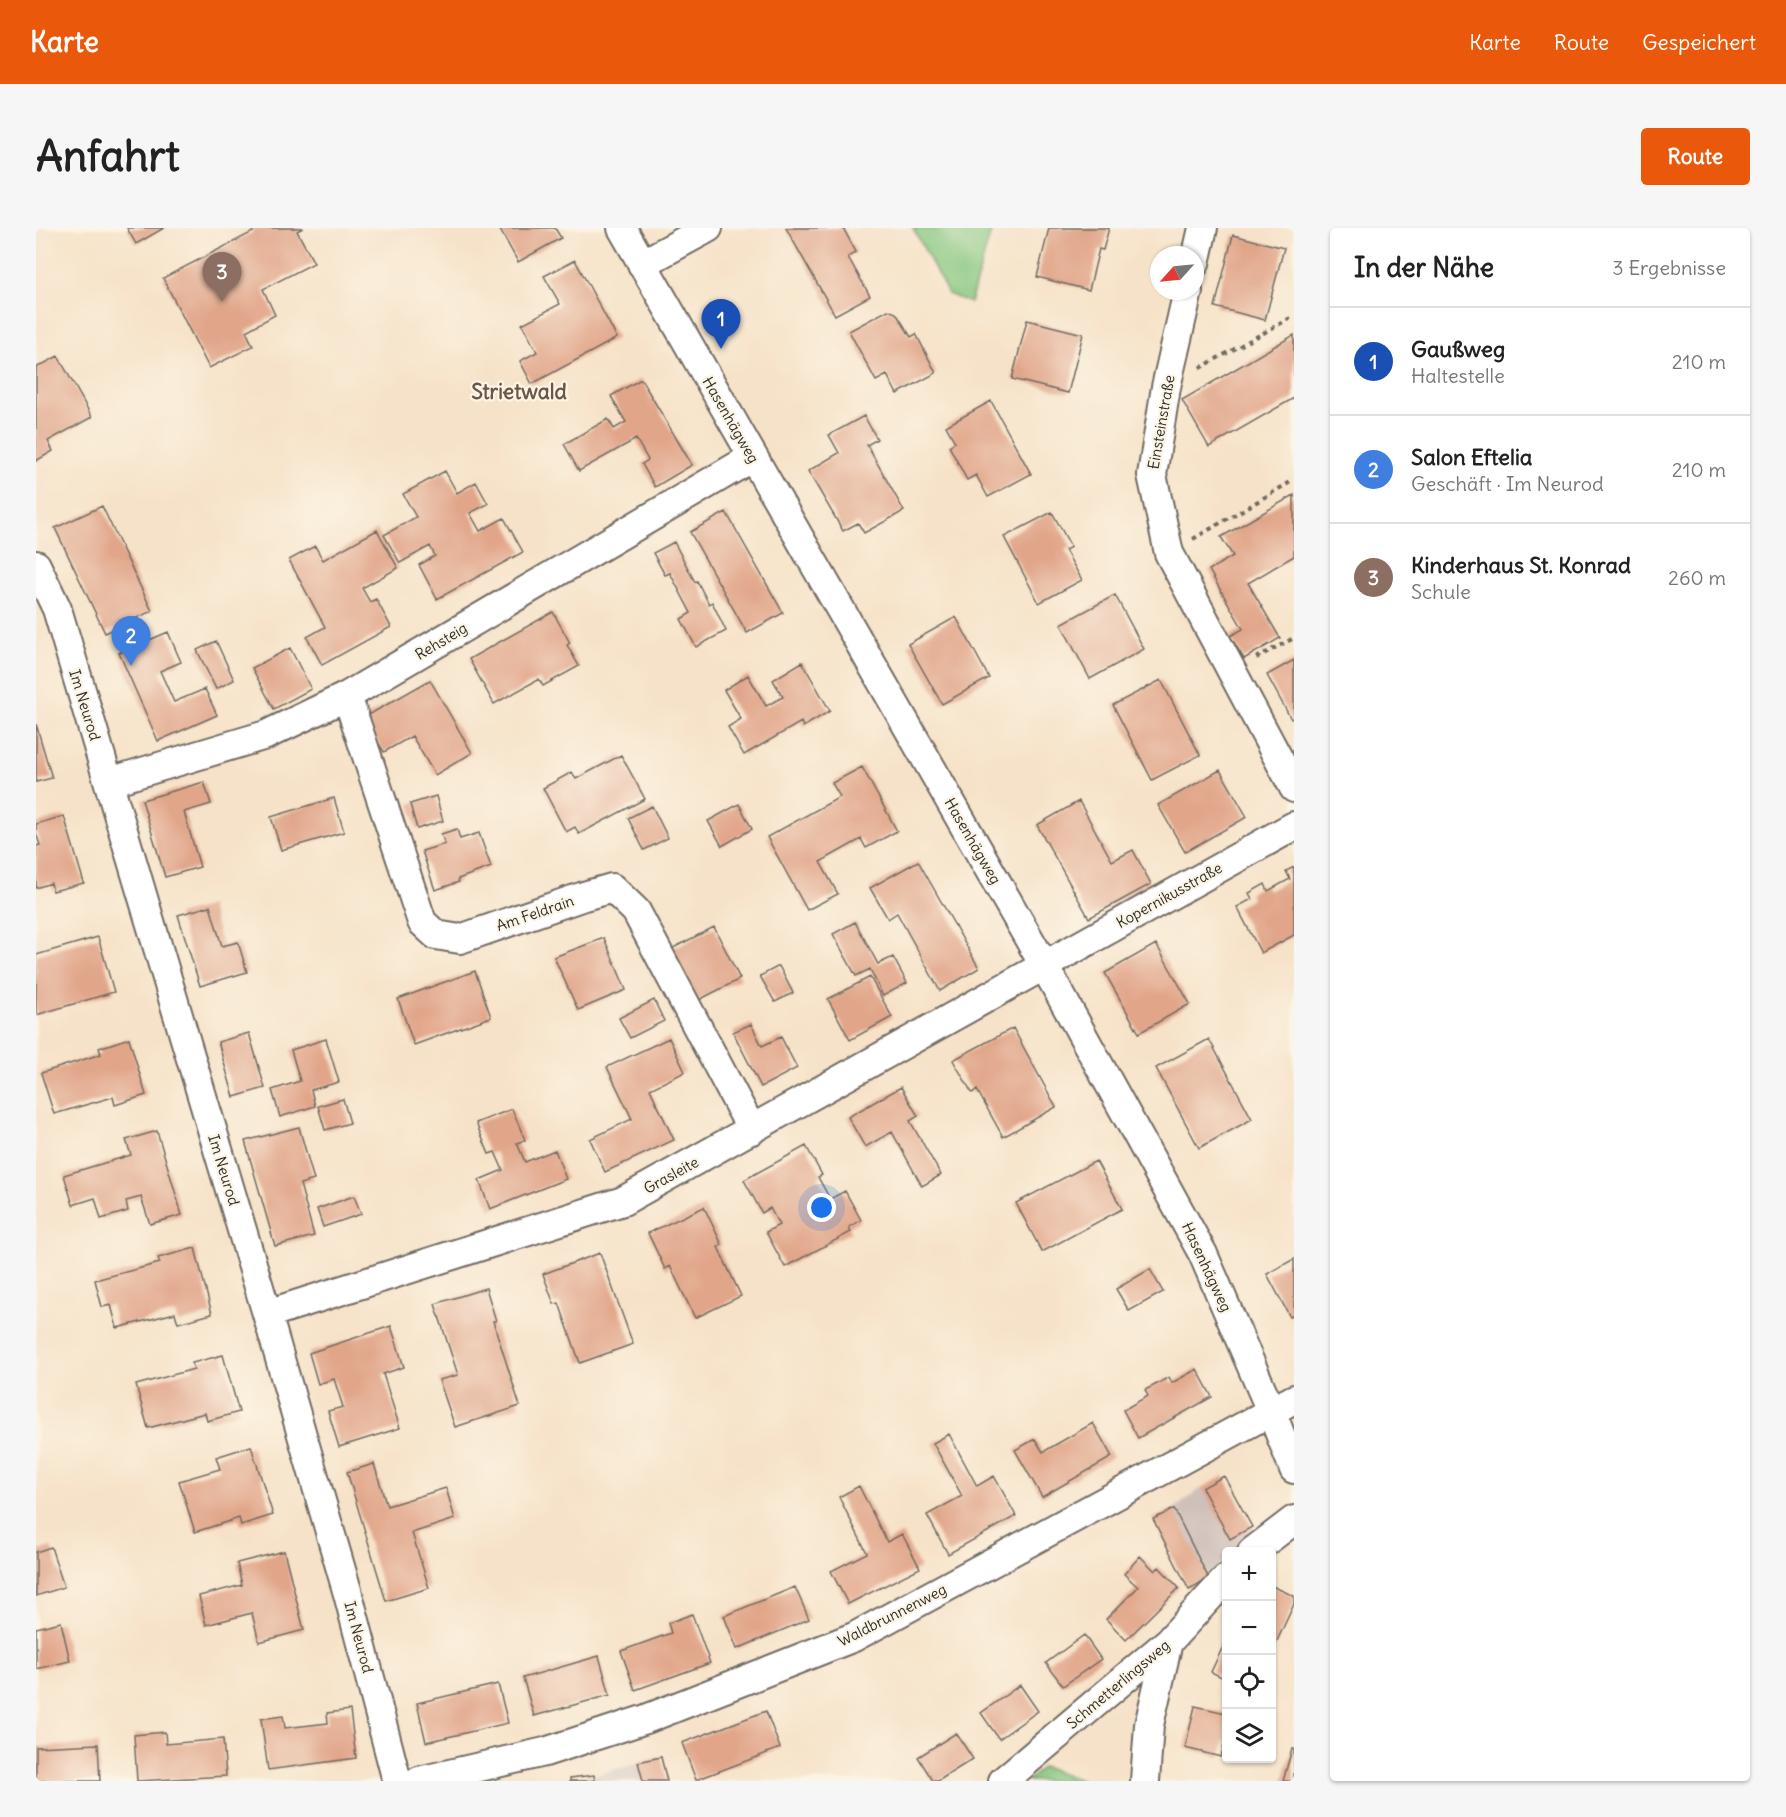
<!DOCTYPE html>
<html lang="de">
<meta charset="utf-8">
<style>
:root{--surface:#fff;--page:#f6f6f6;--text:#222;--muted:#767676;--line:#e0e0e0;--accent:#ea580c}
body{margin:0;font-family:Delius,sans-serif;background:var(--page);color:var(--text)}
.controls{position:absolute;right:18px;bottom:18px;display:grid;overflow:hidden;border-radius:6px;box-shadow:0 2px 4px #0004}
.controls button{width:54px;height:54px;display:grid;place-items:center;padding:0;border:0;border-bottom:2px solid var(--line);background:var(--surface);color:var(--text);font:30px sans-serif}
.compass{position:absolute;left:1114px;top:18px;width:54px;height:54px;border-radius:50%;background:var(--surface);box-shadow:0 2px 4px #0004;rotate:243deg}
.you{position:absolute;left:786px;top:980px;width:21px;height:21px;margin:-15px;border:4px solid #fff;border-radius:50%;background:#1a73e8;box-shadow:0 0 0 9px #1a73e833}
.badge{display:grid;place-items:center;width:39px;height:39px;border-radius:50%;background:var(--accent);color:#fff;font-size:20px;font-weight:700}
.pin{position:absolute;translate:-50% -50px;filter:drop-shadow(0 2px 3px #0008)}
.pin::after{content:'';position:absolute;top:32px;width:21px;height:18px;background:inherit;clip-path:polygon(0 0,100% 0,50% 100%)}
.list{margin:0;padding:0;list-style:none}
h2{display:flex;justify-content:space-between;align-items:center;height:78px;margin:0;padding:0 24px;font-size:26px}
h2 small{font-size:20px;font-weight:400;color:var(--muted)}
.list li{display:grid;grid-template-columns:39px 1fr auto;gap:18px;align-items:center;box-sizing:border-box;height:108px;padding:0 24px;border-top:2px solid var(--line)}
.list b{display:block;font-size:22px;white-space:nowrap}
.list p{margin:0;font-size:20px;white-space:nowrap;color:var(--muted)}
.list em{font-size:20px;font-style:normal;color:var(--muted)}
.icon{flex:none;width:33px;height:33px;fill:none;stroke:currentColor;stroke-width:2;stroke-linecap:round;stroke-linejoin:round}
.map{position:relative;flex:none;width:1258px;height:1553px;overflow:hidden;border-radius:6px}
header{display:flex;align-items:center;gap:36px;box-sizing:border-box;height:84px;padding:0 30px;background:var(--accent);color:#fff}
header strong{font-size:28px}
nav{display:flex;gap:33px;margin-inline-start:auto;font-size:21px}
.intro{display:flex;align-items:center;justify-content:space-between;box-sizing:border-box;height:144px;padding:0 36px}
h1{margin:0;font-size:42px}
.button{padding:15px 27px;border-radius:6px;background:var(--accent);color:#fff;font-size:21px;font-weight:700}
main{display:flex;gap:36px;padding:0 36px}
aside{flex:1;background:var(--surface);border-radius:6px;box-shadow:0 2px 4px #0004}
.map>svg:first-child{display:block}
.industrial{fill:#cfc0ba}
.green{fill:#83c57d;stroke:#577854;stroke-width:1.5}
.building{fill:#e1a68a}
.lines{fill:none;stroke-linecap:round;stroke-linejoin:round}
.minor-casing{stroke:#726b62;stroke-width:32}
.path{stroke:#726b62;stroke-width:4;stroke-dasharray:4.5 4.5;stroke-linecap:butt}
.minor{stroke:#fff;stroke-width:28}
.labels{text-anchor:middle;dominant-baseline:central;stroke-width:4.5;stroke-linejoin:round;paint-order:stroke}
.street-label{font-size:15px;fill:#2b2b2b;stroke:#fcf5e5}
.district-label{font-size:21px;font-weight:bold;fill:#6b564c;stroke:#fcf5e5}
</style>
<header>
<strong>Karte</strong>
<nav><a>Karte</a><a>Route</a><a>Gespeichert</a></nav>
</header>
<div class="intro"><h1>Anfahrt</h1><a class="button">Route</a></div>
<main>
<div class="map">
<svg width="1258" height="1553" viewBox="0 0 1258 1553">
<rect width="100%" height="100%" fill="#fcf5e5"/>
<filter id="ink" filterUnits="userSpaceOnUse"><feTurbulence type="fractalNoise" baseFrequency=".0167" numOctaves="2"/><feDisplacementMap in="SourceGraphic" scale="12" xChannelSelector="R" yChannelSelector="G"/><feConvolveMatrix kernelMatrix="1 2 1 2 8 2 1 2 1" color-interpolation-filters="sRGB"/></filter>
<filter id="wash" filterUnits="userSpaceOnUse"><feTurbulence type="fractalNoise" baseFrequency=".008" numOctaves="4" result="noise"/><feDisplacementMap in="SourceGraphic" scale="24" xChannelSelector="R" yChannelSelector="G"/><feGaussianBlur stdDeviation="1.35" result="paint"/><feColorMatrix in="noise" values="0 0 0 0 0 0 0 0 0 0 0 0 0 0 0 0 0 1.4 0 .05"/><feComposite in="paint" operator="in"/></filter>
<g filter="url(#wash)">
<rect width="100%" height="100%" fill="#f6e2c8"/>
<!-- industrial -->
<path class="industrial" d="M1188,1248L1216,1299L1196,1323L1190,1324V1330L1173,1351L1153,1362L1117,1291L1138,1281L1166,1260Z
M625,1529L631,1553H534V1550L558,1547Z"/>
<!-- green -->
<path class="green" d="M877,0H956L934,75L912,66Z
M1006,1539L1047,1553H992Z"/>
<g id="blocks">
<!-- building -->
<path class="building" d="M91,0H128L100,16Z
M215,0H267L261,3L278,35L227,61L239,87L210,103L217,118L173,140L127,50L217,4Z
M463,0H519L525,10L482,34Z
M750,0H807L820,24L812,29L834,68L799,87Z
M1013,0H1073L1067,22L1063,21L1053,62L1001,49Z
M1197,7L1248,20L1229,92L1179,79Z
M539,32L581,110L496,156L484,133L501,124L486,96L524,76L508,48Z
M852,82L860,85L875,109L880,106L900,145L861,166L851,147L840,153L813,103Z
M991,92L1047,106L1032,165L976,151Z
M1258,107V170L1173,219L1146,172Z
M22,128L56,189L12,213L17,223L0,233V140Z
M605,151L656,237L619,259L606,236L612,232L600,211L543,243L528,216L572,191L578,201L590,194L575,168Z
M955,173L995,246L952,269L940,247L931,252L913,218L919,214L910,198Z
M828,188L841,211L831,217L868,283L828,305L822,295L807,303L772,243L803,225L793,207Z
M409,243L421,265L440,254L452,276L434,285L444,303L468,290L487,324L401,371L383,337L399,328L394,318L364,335L348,307L380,289L367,266Z
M1258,267V328L1212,355L1244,410L1208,431L1194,408L1207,401L1173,342L1197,328L1185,309Z
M66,278L116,383L69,405L19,300Z
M690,284L747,385L711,405L654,304Z
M1016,284L1035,319L1029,322L1046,352L1003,375L968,309Z
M341,302L362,340L326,360L334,374L340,371L355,399L286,437L271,409L289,399L253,332L279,318L287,332Z
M638,314L659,354L661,353L673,376L676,374L690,403L660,419L645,391L655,385L634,345L629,347L617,325Z
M1079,367L1108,421L1054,451L1025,396Z
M517,384L534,415L531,417L543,438L507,458L503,451L458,476L433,431Z
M920,389L953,450L906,476L872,416Z
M132,404L145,434L124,443L138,474L169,461L181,487L122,513L83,425Z
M180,413L198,452L180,461L161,422Z
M254,420L275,461L238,481L216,440Z
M1258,432V489L1255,491L1231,447Z
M766,434L794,483L767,499L765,494L708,527L692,499L705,491L688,462L712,447L730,478L747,469L737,452Z
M394,452L436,525L399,547L376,508L348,524L327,490Z
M1125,452L1164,527L1116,552L1077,477Z
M0,496L16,550L0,554Z
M585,527L609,571L543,606L539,599L530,604L507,560L536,544L540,551Z
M826,539L861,603L830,620L825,611L784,634L802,666L771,682L731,609L804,569L796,555Z
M1184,542L1211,589L1149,624L1122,577Z
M168,554L175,576L148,584L164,639L129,649L106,572Z
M400,568L407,593L381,601L374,576Z
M298,570L308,604L245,622L235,589Z
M1043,573L1076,633L1097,622L1115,656L1053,690L1001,597Z
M703,576L716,601L686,618L672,593Z
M616,578L632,610L608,622L592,590Z
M28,588L48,655L17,663L15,655L0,660V618L4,617L0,605V596Z
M421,601L424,611L443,605L455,639L422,651L423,654L399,662L386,623L409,616L405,606Z
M882,633L943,740L904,763L861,685L852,691L834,660Z
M1258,639V707L1225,725L1201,679L1216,671L1213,665L1229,656L1232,663L1254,651L1250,643Z
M174,678L186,718L202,714L211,744L164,758L142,687Z
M819,694L842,736L857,729L871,755L847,768L834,741L820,748L797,706Z
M678,699L704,751L661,773L635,721Z
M62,709L78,764L0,787V727Z
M568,710L590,762L542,782L518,729Z
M1120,716L1154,776L1103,805L1069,745Z
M743,738L757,765L739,774L724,748Z
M439,743L455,789L378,817L362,771Z
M834,749L856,789L814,812L792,771Z
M618,772L628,793L594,810L583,790Z
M715,796L726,818L745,809L761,840L725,859L697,804Z
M977,800L1020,879L967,909L941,862L936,865L917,832Z
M213,805L229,860L198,869L182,814Z
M93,810L110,867L79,877L77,869L18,886L5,845L65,826L63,820Z
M633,810L649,844L614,861L638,912L569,944L554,911L596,891L571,839Z
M290,811L303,854L275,862L279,878L244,889L236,862L264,853L255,822Z
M1173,811L1216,891L1163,920L1120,840Z
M865,859L882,888L874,893L905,947L886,958L856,904L829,919L812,889Z
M307,871L314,895L289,902L282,878Z
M476,881L489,912L481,915L489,934L519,922L530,951L454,981L443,952L467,942L459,924L453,926L440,895Z
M263,899L278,952L264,956L278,1008L239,1018L209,913Z
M121,903L146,987L114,996L105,969L90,973L92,983L65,991L59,970L37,977L28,947L95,927L90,912Z
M770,918L786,947L782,949L794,971L809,963L825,992L813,999L815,1004L749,1039L730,1004L743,997L734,980L726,985L708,952Z
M1060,933L1086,981L1006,1024L980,975Z
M318,968L325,986L287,999L281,981Z
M668,979L686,1017L682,1019L705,1068L659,1090L634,1038L629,1041L612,1005Z
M159,1020L176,1086L142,1095L139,1085L81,1100L75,1077L66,1079L59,1052L124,1035L122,1030Z
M564,1025L597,1116L544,1135L523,1075L518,1076L507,1046Z
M1258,1031V1087L1254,1089L1231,1046Z
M1114,1041L1127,1064L1093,1083L1080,1061Z
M450,1060L460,1093H457L484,1178L419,1199L403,1152L422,1147L399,1076Z
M355,1098L368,1139L347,1146L364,1200L303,1219L292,1183L307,1179L298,1151L282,1156L273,1125Z
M187,1127L203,1184L171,1193L169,1185L112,1200L100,1157L158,1141L156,1135Z
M1161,1141L1176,1169L1102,1210L1087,1182L1112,1168L1109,1162L1121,1156L1133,1149L1136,1155Z
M1057,1195L1076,1229L1006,1269L979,1222L999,1211L1007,1224Z
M913,1206L941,1258L958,1248L980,1288L912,1326L891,1287L926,1268L897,1215Z
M215,1218L237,1287L205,1297L203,1290L159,1304L143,1253L184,1241L180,1229Z
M338,1236L351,1278L410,1260L419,1291L376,1305L393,1360L350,1373L311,1244Z
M1188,1248L1216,1299L1194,1311L1166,1260Z
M823,1258L851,1314L866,1306L884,1340L812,1376L795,1343L831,1325L803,1269Z
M1138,1281L1173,1351L1153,1362L1117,1291Z
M15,1319L28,1359L0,1368V1324Z
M248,1323L268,1402L223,1414L216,1385L170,1397L163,1368L206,1357L201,1335Z
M1104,1328L1119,1343L1123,1339L1143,1360L1090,1412L1070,1391L1102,1359L1088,1346Z
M1236,1358L1258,1368V1376L1236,1424Z
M759,1359L773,1391L701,1421L688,1388Z
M656,1386L674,1435L599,1462L585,1423L635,1405L632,1395Z
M25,1394L34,1433L0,1441V1400Z
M1048,1407L1065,1431L1027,1458L1010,1435Z
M1190,1412V1451L1175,1444Z
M563,1428L574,1467L498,1488L487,1450Z
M462,1456L472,1495L390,1514L381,1475Z
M984,1457L1002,1483L963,1511L945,1485Z
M1159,1478L1190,1485V1508L1185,1529L1149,1520Z
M314,1482L320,1530L232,1542L225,1491L247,1488L249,1500L292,1495L291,1485Z
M730,1483L744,1520L660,1552L646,1515Z
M129,1504L130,1516L187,1511L190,1548L101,1553L98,1507Z
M920,1505L937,1531L902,1553H897L882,1529Z
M62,1516L64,1553H0V1519Z
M1256,1521H1258V1553H1247Z
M625,1529L631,1553H607L602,1534Z
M558,1547L559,1553H534V1550Z"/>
</g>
</g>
<g filter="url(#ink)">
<use href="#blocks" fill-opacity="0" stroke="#726b62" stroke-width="1.5"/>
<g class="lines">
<!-- minor casing -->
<g class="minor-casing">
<path id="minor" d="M586,0L1008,737L1167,1026L1235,1183L1258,1241
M1159,35L1167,0
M606,36L672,0
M1152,63L1130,159L1116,247L1133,325L1258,560
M0,337L21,381L231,1086L312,1366L361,1553
M311,468L386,694L400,707L424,711L548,668L576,660L600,683L716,902
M73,554L230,507L311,468L717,229
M231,1086L587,973L1258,598
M1216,1324L1258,1292
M383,1553L509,1524L610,1491L818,1409L1258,1171
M967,1553L1132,1414L1190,1351
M1109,1553L1113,1497L1132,1414"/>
</g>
<!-- path -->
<path class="path" d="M1164,140L1258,88
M1157,311L1258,252
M1220,430L1258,410"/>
<!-- minor -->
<use href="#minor" class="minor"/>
</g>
</g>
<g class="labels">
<!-- street labels -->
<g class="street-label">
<text transform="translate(695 192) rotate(60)">Hasenhägweg</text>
<text transform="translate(1125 194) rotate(-80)">Einsteinstraße</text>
<text transform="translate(405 413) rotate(-31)">Rehsteig</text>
<text transform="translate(49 477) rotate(73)">Im Neurod</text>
<text transform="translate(937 613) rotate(60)">Hasenhägweg</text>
<text transform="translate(1133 667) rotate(-29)">Kopernikusstraße</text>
<text transform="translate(499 685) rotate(-19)">Am Feldrain</text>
<text transform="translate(188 942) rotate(73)">Im Neurod</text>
<text transform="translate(635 947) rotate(-29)">Grasleite</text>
<text transform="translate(1171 1039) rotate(65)">Hasenhägweg</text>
<text transform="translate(856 1387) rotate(-27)">Waldbrunnenweg</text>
<text transform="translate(323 1409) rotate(75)">Im Neurod</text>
<text transform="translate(1082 1456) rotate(-40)">Schmetterlingsweg</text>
</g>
<!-- district labels -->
<g class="district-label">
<text x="483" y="163">Strietwald</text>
</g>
</g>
</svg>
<div class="controls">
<button>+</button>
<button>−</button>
<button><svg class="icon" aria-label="locate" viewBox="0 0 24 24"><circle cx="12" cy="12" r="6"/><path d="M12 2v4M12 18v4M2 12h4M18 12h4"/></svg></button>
<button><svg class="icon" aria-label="layers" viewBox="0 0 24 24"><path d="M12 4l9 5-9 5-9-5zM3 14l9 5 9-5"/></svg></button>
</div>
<svg class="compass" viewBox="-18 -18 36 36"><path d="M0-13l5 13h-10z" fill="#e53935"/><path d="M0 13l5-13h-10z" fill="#767676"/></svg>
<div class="you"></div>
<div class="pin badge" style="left:685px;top:121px;background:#1a4fb4">1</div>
<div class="pin badge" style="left:95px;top:438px;background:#3f7fe0">2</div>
<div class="pin badge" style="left:186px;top:74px;background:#8d6e63">3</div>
</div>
<aside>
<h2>In der Nähe<small>3 Ergebnisse</small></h2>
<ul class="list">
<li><span class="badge" style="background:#1a4fb4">1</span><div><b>Gaußweg</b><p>Haltestelle</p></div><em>210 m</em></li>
<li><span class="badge" style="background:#3f7fe0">2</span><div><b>Salon Eftelia</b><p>Geschäft · Im Neurod</p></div><em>210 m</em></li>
<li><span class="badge" style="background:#8d6e63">3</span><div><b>Kinderhaus St. Konrad</b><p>Schule</p></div><em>260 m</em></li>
</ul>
</aside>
</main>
